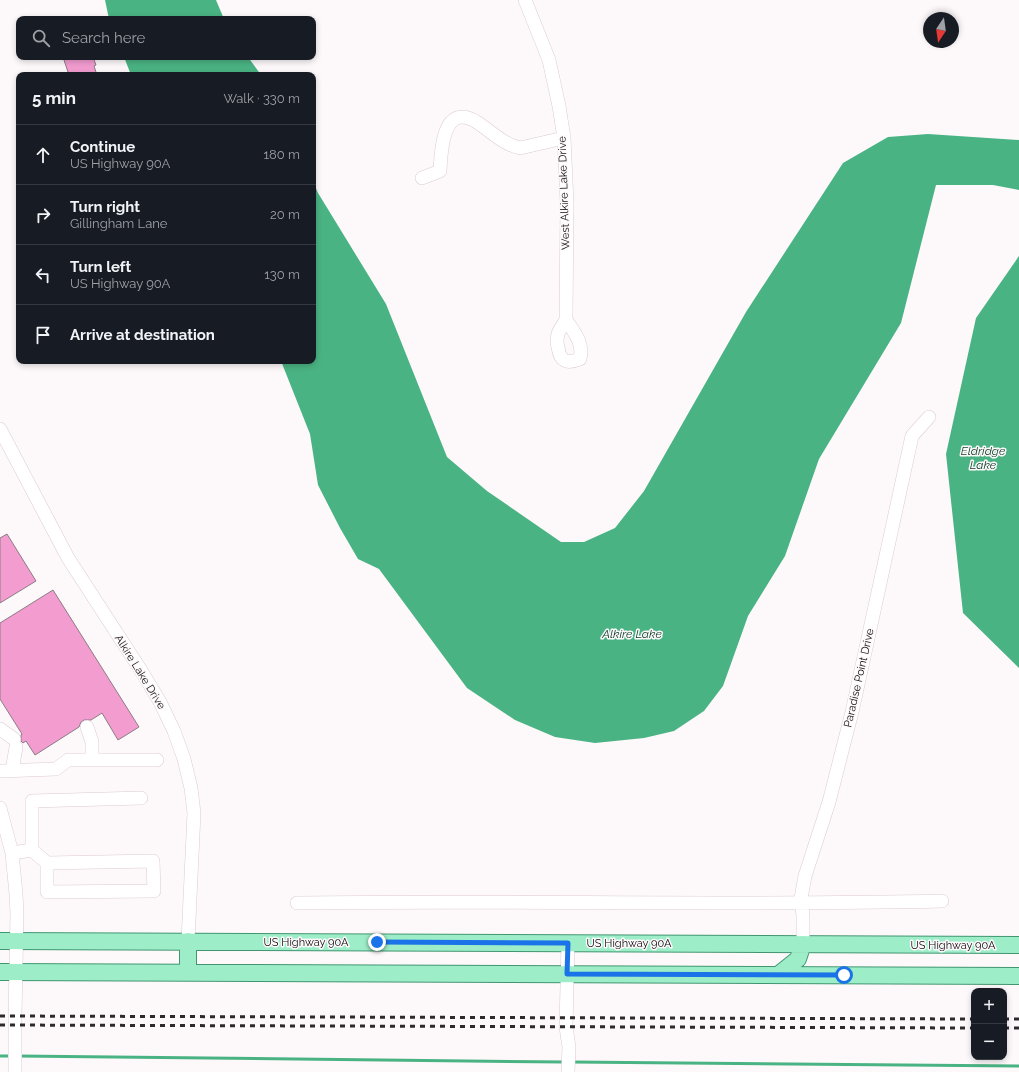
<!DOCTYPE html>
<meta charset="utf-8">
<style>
:root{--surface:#171b24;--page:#20242c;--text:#f1f3f6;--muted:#9ea1a6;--line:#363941}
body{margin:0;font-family:Raleway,sans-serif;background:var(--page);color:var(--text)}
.controls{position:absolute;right:12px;bottom:12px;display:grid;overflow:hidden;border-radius:8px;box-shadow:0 2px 6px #0003}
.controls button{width:36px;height:36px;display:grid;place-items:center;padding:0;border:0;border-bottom:1px solid var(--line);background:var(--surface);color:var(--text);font:20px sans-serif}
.compass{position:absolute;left:923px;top:12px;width:36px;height:36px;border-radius:50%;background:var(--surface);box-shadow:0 2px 6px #0003;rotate:193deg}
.stop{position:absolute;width:12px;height:12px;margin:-9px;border:3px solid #1a73e8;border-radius:50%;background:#fff}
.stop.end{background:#1a73e8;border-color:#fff;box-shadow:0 1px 4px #0008}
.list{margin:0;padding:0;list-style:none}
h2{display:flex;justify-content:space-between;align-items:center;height:52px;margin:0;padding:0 16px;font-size:17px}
h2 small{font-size:13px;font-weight:400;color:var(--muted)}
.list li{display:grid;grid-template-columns:26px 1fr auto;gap:12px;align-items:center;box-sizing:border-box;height:60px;padding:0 16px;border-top:1px solid var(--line)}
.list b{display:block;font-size:15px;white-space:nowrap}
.list p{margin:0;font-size:13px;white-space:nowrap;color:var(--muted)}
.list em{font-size:13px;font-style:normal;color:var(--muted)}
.icon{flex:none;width:22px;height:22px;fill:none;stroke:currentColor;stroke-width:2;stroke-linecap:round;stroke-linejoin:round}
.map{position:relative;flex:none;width:1019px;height:1072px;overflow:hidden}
.search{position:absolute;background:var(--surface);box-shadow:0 2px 6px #0003;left:16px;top:16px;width:300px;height:44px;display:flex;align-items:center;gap:10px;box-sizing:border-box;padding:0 14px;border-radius:8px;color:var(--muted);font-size:15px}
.panel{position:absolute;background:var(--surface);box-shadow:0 2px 6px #0003;left:16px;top:72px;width:300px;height:292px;border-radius:8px}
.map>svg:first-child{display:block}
.water{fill:#4ab383}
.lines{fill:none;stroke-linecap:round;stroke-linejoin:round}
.stream{stroke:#4ab383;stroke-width:3}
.building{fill:#f39cd0;stroke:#8b7c84}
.minor-casing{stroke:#dbcad3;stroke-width:14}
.major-casing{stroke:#419670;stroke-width:18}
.minor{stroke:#fff;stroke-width:13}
.major{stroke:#9dedc8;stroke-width:16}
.rail{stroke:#2e292c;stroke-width:3;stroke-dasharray:5 5;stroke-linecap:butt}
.route{stroke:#1a73e8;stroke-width:5}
.labels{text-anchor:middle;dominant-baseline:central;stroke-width:3;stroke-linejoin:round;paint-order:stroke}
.street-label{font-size:11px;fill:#100b0e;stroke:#fdf9fb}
.water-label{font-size:12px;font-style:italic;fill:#0e3c28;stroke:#fdf9fb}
</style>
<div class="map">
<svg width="1019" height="1072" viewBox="0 0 1019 1072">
<rect width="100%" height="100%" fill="#fdf9fb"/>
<!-- water -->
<path class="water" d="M105,0H216L224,19H109Z
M124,57H248L261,75H131Z
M928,134L1019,140V190L993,185H936L901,323L819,459L785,556L748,616L723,686L704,711L674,731L644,738L595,743L555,737L515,720L467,688L379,569L358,559L340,528L318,485L310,434L281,361H313V181L318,193L386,304L447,457L487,491L561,542H584L615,528L644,491L746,312L843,163L888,137Z
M1019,256V668L963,613L946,454L976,318Z"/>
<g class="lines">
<!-- stream -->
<path class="stream" d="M0,1056H12
M18,1056L564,1062
M572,1062L1019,1066"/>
</g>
<!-- building -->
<path class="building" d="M63,57H93L96,65L94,66L97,75H69Z
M7,534L36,581L0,603V538Z
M53,590L139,727L118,740L102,713L91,720H84L81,722L79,727L35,755L26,741L23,743L21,741V735L22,734L0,699V623Z"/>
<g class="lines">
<!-- minor casing -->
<g class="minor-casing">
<path id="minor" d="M525,0L549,60L559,106L564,138L567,203L566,320C563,325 559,330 558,334C557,338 557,344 558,347C560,362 567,364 580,359C584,343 574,332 566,320
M422,178L440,171C441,150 443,103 475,121C490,130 502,144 520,148L564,138
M0,429L68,558L142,672L160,702L174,731L184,759L191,788L194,813L188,941
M87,727L92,742V760
M0,729L14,739
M0,771L56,769L68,760H157
M12,771L16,747
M0,808L12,853L16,894L17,914L15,1016V1072
M32,850V801L141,798
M12,853L32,850L47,863L153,861L154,891L47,892V863
M297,903C512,900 727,906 942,901
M568,943L566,1027L569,1047L568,1072
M803,944V916L801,898L805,876L829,802L852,712L912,436L929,417"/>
</g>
<!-- major casing -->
<g class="major-casing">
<path id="major" d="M0,941L1019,945
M0,972L1019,976
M188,972V941
M778,975L798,959L803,944"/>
</g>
<!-- minor -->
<use href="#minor" class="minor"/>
<!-- major -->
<use href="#major" class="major"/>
<!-- rail -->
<path class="rail" d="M0,1016L974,1019
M1004,1019H1019
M0,1025L974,1028
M1004,1028H1019"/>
</g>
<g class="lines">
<!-- route -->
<path class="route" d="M377,942L568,943L567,974L844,975"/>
</g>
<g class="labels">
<!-- street labels -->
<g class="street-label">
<text transform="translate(564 193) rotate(-92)">West Alkire Lake Drive</text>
<text transform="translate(140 672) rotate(58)">Alkire Lake Drive</text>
<text transform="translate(859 678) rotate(-77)">Paradise Point Drive</text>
<text x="306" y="942">US Highway 90A</text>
<text x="629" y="943">US Highway 90A</text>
<text x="953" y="945">US Highway 90A</text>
</g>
<!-- water labels -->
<g class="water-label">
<text x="983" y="451">Eldridge<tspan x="983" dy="14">Lake</tspan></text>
<text x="632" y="634">Alkire Lake</text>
</g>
</g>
</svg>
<div class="controls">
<button>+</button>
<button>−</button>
</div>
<svg class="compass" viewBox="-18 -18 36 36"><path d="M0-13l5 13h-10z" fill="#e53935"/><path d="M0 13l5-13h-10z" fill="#9ea1a6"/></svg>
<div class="stop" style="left:844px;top:975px"></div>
<div class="stop end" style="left:377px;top:942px"></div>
<div class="search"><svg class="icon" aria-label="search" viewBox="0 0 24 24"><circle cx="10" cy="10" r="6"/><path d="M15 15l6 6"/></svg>Search here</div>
<section class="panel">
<h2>5 min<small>Walk · 330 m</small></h2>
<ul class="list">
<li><svg class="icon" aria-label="ahead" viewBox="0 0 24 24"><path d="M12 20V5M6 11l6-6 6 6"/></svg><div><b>Continue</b><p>US Highway 90A</p></div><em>180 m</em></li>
<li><svg class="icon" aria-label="right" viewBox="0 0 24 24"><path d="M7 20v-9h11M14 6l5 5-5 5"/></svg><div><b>Turn right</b><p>Gillingham Lane</p></div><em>20 m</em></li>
<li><svg class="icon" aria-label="left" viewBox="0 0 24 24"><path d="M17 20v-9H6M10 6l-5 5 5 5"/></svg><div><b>Turn left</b><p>US Highway 90A</p></div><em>130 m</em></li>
<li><svg class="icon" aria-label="arrive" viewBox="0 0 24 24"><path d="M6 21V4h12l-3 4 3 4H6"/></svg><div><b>Arrive at destination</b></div></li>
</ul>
</section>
</div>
